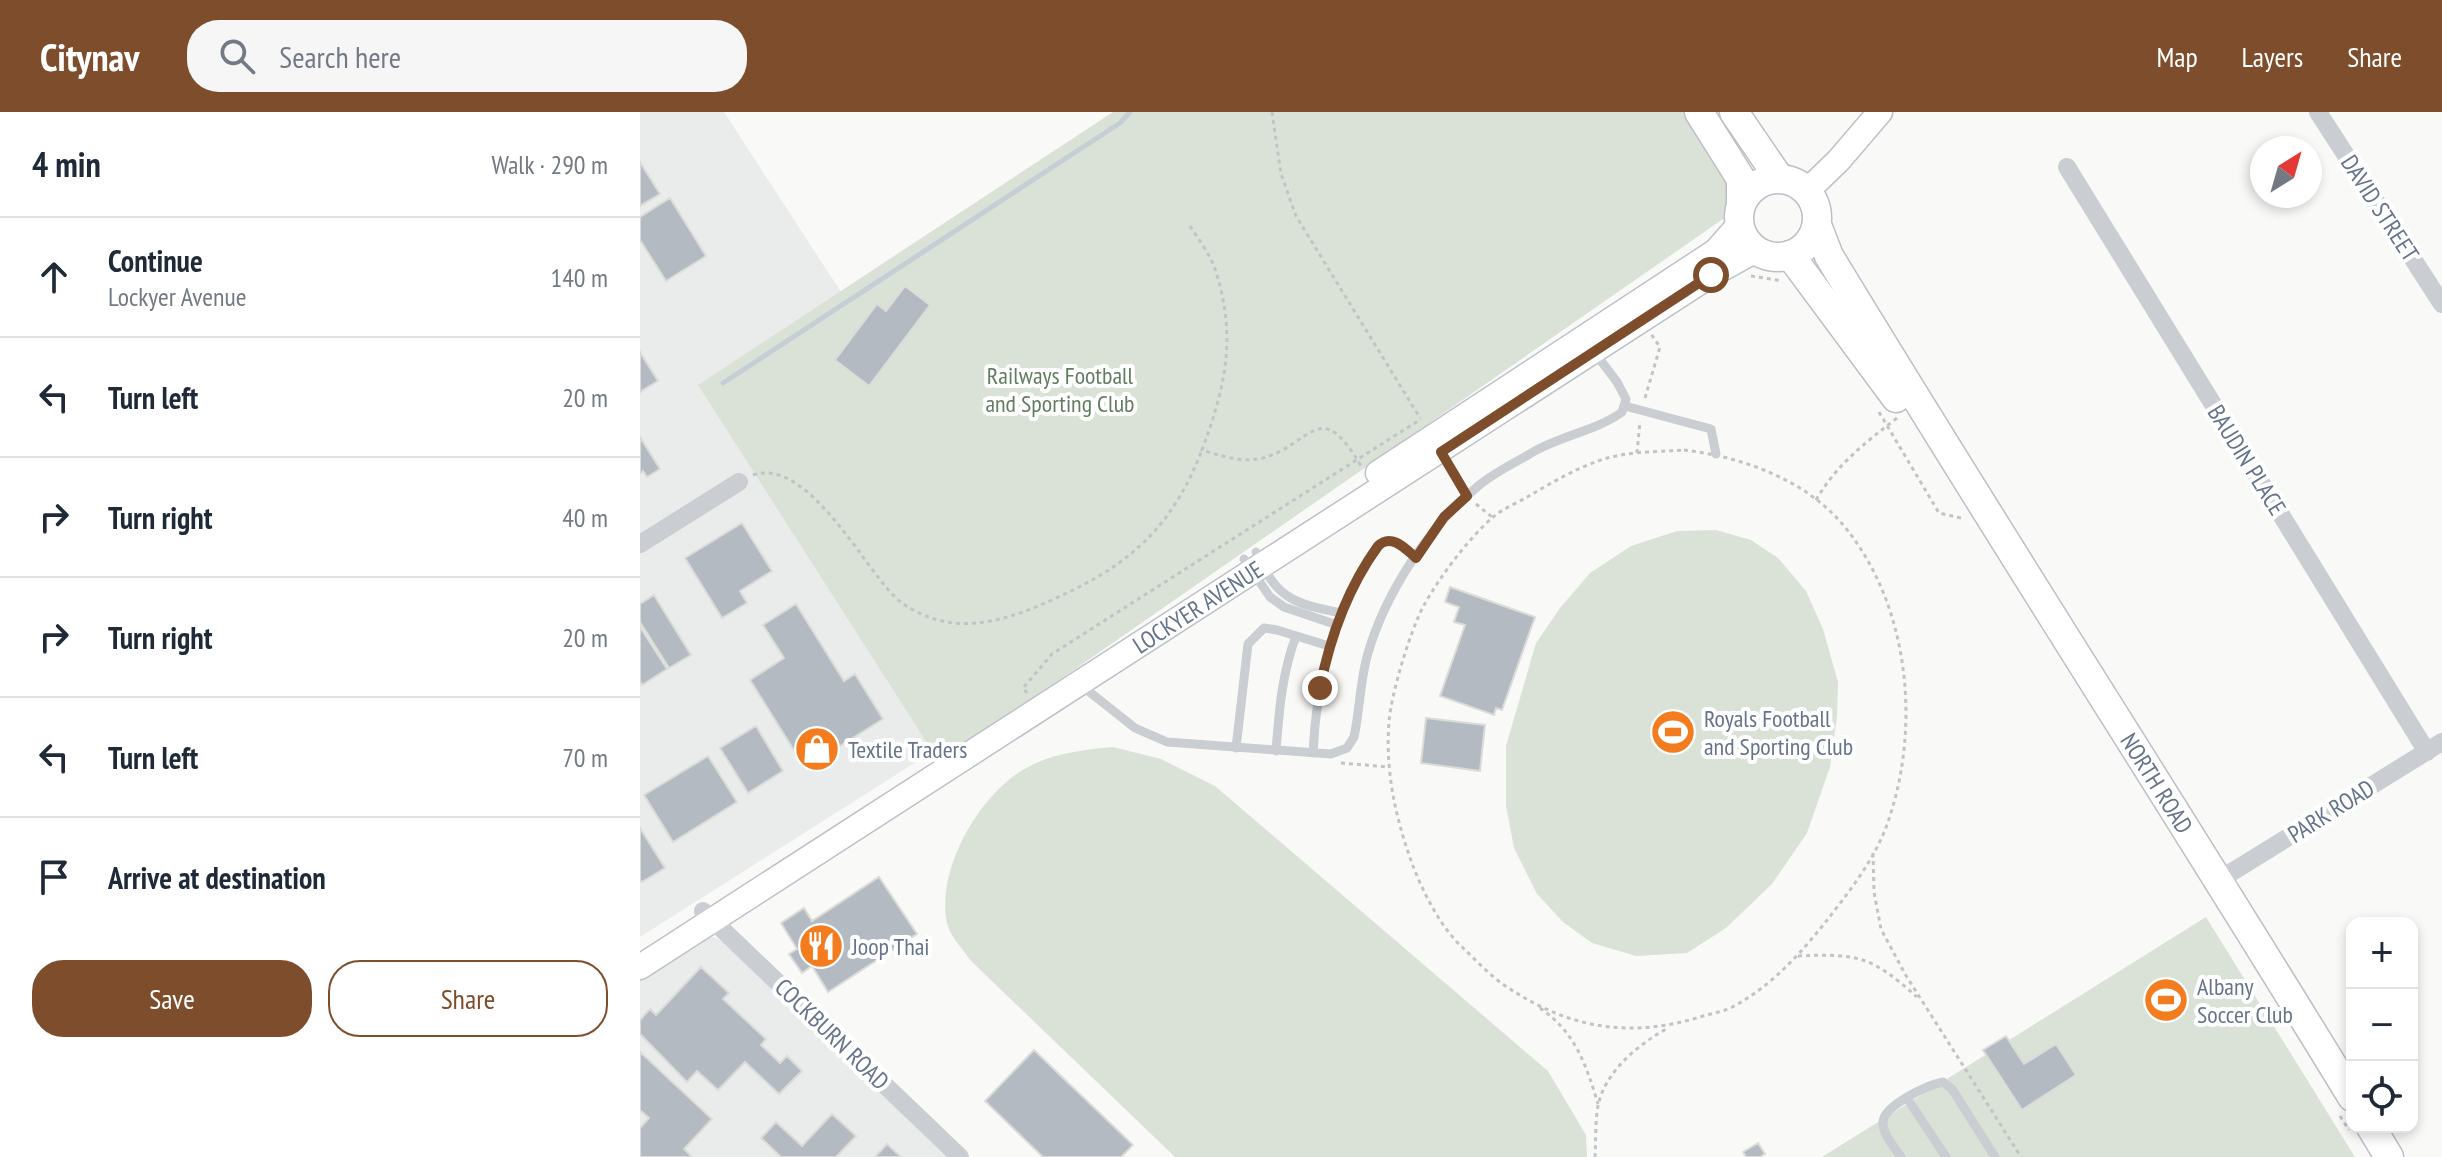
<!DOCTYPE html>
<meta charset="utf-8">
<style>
:root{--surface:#fff;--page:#f6f6f7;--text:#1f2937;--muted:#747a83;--line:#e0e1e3;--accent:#7e4e2c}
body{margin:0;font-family:"PT Sans Narrow",sans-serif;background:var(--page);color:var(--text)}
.controls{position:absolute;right:24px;bottom:24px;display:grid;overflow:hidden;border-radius:16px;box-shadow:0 4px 12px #0003}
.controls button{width:72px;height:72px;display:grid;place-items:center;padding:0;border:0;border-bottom:2px solid var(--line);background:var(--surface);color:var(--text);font:40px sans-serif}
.compass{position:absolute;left:1610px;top:24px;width:72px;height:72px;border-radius:50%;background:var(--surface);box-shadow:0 4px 12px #0003;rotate:37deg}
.stop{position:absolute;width:24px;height:24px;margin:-18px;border:6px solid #7e4e2c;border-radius:50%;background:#fff}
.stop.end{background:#7e4e2c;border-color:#fff;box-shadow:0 2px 8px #0008}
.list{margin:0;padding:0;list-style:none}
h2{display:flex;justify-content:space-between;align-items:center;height:104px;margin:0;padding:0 32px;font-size:34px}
h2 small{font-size:26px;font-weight:400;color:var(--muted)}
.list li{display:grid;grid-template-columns:52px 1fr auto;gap:24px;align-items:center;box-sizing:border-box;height:120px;padding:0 32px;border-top:2px solid var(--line)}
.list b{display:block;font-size:30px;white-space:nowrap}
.list p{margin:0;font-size:26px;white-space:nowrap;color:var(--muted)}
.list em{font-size:26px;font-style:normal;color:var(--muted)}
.actions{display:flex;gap:16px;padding:24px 32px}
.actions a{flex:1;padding:18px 0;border:2px solid var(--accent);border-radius:32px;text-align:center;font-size:28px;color:var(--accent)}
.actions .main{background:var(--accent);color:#fff}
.icon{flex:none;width:44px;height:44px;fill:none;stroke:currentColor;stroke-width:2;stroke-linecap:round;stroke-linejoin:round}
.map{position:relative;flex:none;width:1802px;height:1045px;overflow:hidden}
header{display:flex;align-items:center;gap:48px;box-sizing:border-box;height:112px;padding:0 40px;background:var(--accent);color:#fff}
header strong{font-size:38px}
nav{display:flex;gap:44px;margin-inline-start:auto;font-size:28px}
.search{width:560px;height:72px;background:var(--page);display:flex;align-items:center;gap:20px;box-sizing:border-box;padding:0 28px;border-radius:32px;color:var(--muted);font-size:30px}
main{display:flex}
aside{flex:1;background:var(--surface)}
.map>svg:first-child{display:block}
.built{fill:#eaebeb}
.green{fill:#dae2d8}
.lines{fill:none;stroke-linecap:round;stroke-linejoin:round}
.stream{stroke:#c6ced5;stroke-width:5}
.building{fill:#b4bac2;stroke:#dbdcda;stroke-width:2}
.secondary-casing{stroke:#bec1c8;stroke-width:27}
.primary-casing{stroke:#bdbfc5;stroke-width:31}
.path{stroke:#c1c3c6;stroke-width:3;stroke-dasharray:4 4;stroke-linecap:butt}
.service{stroke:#cacdd1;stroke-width:9}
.minor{stroke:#cacdd1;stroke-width:18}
.secondary{stroke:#fff;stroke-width:24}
.primary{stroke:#fff;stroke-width:28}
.route{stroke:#7e4e2c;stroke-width:10}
.labels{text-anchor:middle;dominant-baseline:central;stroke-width:8;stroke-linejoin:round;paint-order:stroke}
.street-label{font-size:24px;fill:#66738b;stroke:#fff}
.park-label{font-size:24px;fill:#627c62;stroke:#fff}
.poi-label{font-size:24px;fill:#66738b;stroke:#fff;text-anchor:start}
</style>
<header>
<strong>Citynav</strong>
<div class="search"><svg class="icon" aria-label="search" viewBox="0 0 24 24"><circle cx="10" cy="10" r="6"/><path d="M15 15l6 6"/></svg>Search here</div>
<nav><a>Map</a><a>Layers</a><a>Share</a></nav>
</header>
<main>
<aside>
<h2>4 min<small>Walk · 290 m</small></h2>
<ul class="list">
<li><svg class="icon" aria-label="ahead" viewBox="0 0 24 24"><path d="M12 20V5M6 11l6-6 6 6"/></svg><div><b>Continue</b><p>Lockyer Avenue</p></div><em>140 m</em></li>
<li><svg class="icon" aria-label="left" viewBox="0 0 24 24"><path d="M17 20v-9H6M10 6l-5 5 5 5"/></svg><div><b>Turn left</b></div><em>20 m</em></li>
<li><svg class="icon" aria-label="right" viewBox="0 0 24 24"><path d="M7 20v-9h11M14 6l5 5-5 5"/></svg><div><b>Turn right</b></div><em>40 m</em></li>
<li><svg class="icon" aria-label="right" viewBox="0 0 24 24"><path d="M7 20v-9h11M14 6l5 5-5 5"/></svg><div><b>Turn right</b></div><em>20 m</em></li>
<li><svg class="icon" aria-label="left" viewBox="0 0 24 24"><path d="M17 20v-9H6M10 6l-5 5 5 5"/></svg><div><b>Turn left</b></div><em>70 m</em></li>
<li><svg class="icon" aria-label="arrive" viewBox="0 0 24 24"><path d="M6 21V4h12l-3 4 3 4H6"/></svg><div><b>Arrive at destination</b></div></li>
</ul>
<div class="actions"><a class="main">Save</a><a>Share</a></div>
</aside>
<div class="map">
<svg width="1802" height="1045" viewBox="0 0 1802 1045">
<rect width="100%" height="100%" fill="#f9faf8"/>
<!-- built -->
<path class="built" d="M0,0H84L201,180L292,640L0,825Z
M68,823L80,828L110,854L309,1045H0V862Z"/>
<!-- green -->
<path class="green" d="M473,0H1048L1090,76L1096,98L300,651L58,273Z
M1076,418L1111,428L1138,446L1166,479L1183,517L1198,570L1197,605L1190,655L1167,721L1132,772L1086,816L1047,841L996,844L952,831L923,810L897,782L874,736L866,694V634L896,531L920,496L950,461L991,434L1037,419Z
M473,635L521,647L575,674L908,959L946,1023L947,1045H535L330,848C323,837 309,823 307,811C296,760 336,689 378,661C407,642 439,638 473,635Z
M1566,805L1715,1045H1182Z"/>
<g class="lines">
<!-- stream -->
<path class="stream" d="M83,271L480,11L490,0"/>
</g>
<!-- building -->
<path class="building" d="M0,50L20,82L0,94Z
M30,86L66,144L26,169L0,128V105Z
M265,174L290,193L229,274L195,248L237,192L246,199Z
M0,240L18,269L0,280Z
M0,325L20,357L7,365L3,359L0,361Z
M102,411L132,459L100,479L107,491L82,506L45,446Z
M810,475L895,505L862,598L856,596L854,603L800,584L825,513L814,510L819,495L805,490Z
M14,483L51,543L29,556L0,510V492Z
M156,492L204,569L215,562L243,607L165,656L110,568L144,546L123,513Z
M0,515L27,557L2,573L0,569Z
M786,606L845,613L840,659L781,651Z
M116,614L143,659L108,681L80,636Z
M68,644L97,690L33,730L4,683Z
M0,716L25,756L2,770L0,768Z
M239,765L277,822L188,880L172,854L162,861L149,842L157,837L141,811L164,796L172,809Z
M61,855L89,881L83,887L126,927L121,933L140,951L147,944L162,959L139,982L105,950L78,978L57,959L47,970L0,922V908L10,897L16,903Z
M1366,924L1384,952L1416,932L1436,963L1382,998L1343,938Z
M394,938L493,1033L481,1045H403L345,989Z
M0,940L72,1007L44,1037L52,1045H0V1016L9,1006L0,998Z
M192,1002L216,1024L196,1045H141L121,1026L136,1010L162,1034Z
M1118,1031L1125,1042L1120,1045H1106L1103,1040Z
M247,1032L261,1045H235Z"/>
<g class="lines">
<!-- secondary casing -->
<g class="secondary-casing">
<g id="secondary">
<path d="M1167,79L1199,48L1240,0"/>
<path d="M738,361L1076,139L1099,113"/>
<path id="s1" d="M0,855L1071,163L1116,138"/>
</g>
</g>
<!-- primary casing -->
<g class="primary-casing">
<g id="primary">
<path d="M1059,0L1101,67V92"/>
<path d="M1094,0L1139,66"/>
<circle cx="1138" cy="106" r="39"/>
<path id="s2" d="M1177,113L1189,144C1360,426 1540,703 1712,985"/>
<path d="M1150,143L1256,286"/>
<path d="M1731,1015L1749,1045"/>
</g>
</g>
<!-- path -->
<path class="path" d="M632,0L641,62L656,104L780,306
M550,114C558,127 570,142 575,157C597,224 586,273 562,338C581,344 603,351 623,346C673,332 679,283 721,354
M1111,164L1137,168L1142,171
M1005,286L1020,235L1011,222
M1239,300L1299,401L1325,407
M1044,338C1102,345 1165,367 1204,414C1271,495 1282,621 1245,718C1232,751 1206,784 1184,812C1159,843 1132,873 1096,893C1086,899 1074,901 1063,904C991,927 930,917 867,875C850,864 836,848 822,835C800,814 784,782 773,754C756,708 745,660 749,610C751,582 770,520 783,495C798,467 828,427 852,406C862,397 877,391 889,384C911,371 935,357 958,349C985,339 1016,340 1044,338Z
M997,341L1000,309
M809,353L821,374
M113,363C167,345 222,452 254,484C268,498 293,509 314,511C356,515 398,495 435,477C500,445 536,405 562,338
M1176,388C1197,352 1225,331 1257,306
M836,392L852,405
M387,581L383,576L412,542L781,307
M701,651L749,655
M1233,741L1234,780L1241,817L1265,862L1381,1045
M1158,844C1219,841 1232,845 1277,885
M900,896C935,920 946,952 958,992
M1700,1004L1709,1018
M955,1045C956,1029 955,1010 958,994C965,959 999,932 1028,916"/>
<!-- service -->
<path class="service" d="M985,294L1071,317L1076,342
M616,440C637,487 652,491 701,501
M604,447L630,485L644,495L697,513
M442,574L495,616L527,630L691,642L707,636L714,625C720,597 720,568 728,541C746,480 788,416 837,375C853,361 875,351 893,340C920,324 958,318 982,300L986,287L977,270L955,241
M596,636L608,532L624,516L637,518L689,534
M636,639C639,599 642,561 656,524
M673,641C676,578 689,515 721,460C728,450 734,438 743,430C757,427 766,437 776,446
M1267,986L1306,1045
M1261,1045C1255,1036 1243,1023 1243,1011C1242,994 1288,973 1303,970L1312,977L1355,1045"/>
<!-- minor -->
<path class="minor" d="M1678,0L1802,192
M1427,55L1787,640
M0,432L99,370
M1579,768L1802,630
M63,799L320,1045"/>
<!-- secondary -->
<use href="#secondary" class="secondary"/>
<!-- primary -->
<use href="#primary" class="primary"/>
</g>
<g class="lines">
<!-- route -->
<path class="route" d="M680,576C690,525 707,477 738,434C751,421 765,436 776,446L804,405L827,384L801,340L1071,163"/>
</g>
<!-- icons -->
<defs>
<g id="stadium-disc" transform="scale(2.3)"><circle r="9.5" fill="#f37c1f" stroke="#fff"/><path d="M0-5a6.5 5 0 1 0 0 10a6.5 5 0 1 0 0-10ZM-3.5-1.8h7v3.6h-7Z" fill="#fff"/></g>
<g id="shop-disc" transform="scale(2.3)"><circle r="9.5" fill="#f37c1f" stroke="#fff"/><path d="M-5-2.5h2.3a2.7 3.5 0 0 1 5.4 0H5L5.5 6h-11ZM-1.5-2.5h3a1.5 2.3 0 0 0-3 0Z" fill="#fff"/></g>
<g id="restaurant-disc" transform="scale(2.3)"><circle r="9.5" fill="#f37c1f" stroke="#fff"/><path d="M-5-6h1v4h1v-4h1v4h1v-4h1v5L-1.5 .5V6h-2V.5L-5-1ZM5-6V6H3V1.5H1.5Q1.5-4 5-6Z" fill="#fff"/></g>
</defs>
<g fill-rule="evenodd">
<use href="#stadium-disc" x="1033" y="620"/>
<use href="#shop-disc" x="177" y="637"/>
<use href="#restaurant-disc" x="181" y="834"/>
<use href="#stadium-disc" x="1526" y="888"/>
</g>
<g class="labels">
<!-- street labels -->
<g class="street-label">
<text transform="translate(1740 96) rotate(57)">DAVID STREET</text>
<text transform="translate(1607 348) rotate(58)">BAUDIN PLACE</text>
<text stroke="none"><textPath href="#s1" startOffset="664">LOCKYER AVENUE</textPath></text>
<text stroke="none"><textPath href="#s2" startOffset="654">NORTH ROAD</textPath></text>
<text transform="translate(1691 699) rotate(-32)">PARK ROAD</text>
<text transform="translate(192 922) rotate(44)">COCKBURN ROAD</text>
</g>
<!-- park labels -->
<g class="park-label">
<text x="420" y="263">Railways Football<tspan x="420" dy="28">and Sporting Club</tspan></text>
</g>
<!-- poi labels -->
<g class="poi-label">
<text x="1064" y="606">Royals Football<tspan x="1064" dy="28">and Sporting Club</tspan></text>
<text x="208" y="637">Textile Traders</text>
<text x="212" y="834">Joop Thai</text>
<text x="1557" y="874">Albany<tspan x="1557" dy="28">Soccer Club</tspan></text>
</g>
</g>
</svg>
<div class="controls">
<button>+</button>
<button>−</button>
<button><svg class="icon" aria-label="locate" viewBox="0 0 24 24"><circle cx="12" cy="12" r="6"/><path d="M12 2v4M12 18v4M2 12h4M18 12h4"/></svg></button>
</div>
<svg class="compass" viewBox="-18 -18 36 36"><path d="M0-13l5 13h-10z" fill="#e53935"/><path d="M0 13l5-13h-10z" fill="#747a83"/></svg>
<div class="stop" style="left:1071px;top:163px"></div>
<div class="stop end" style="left:680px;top:576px"></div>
</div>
</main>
